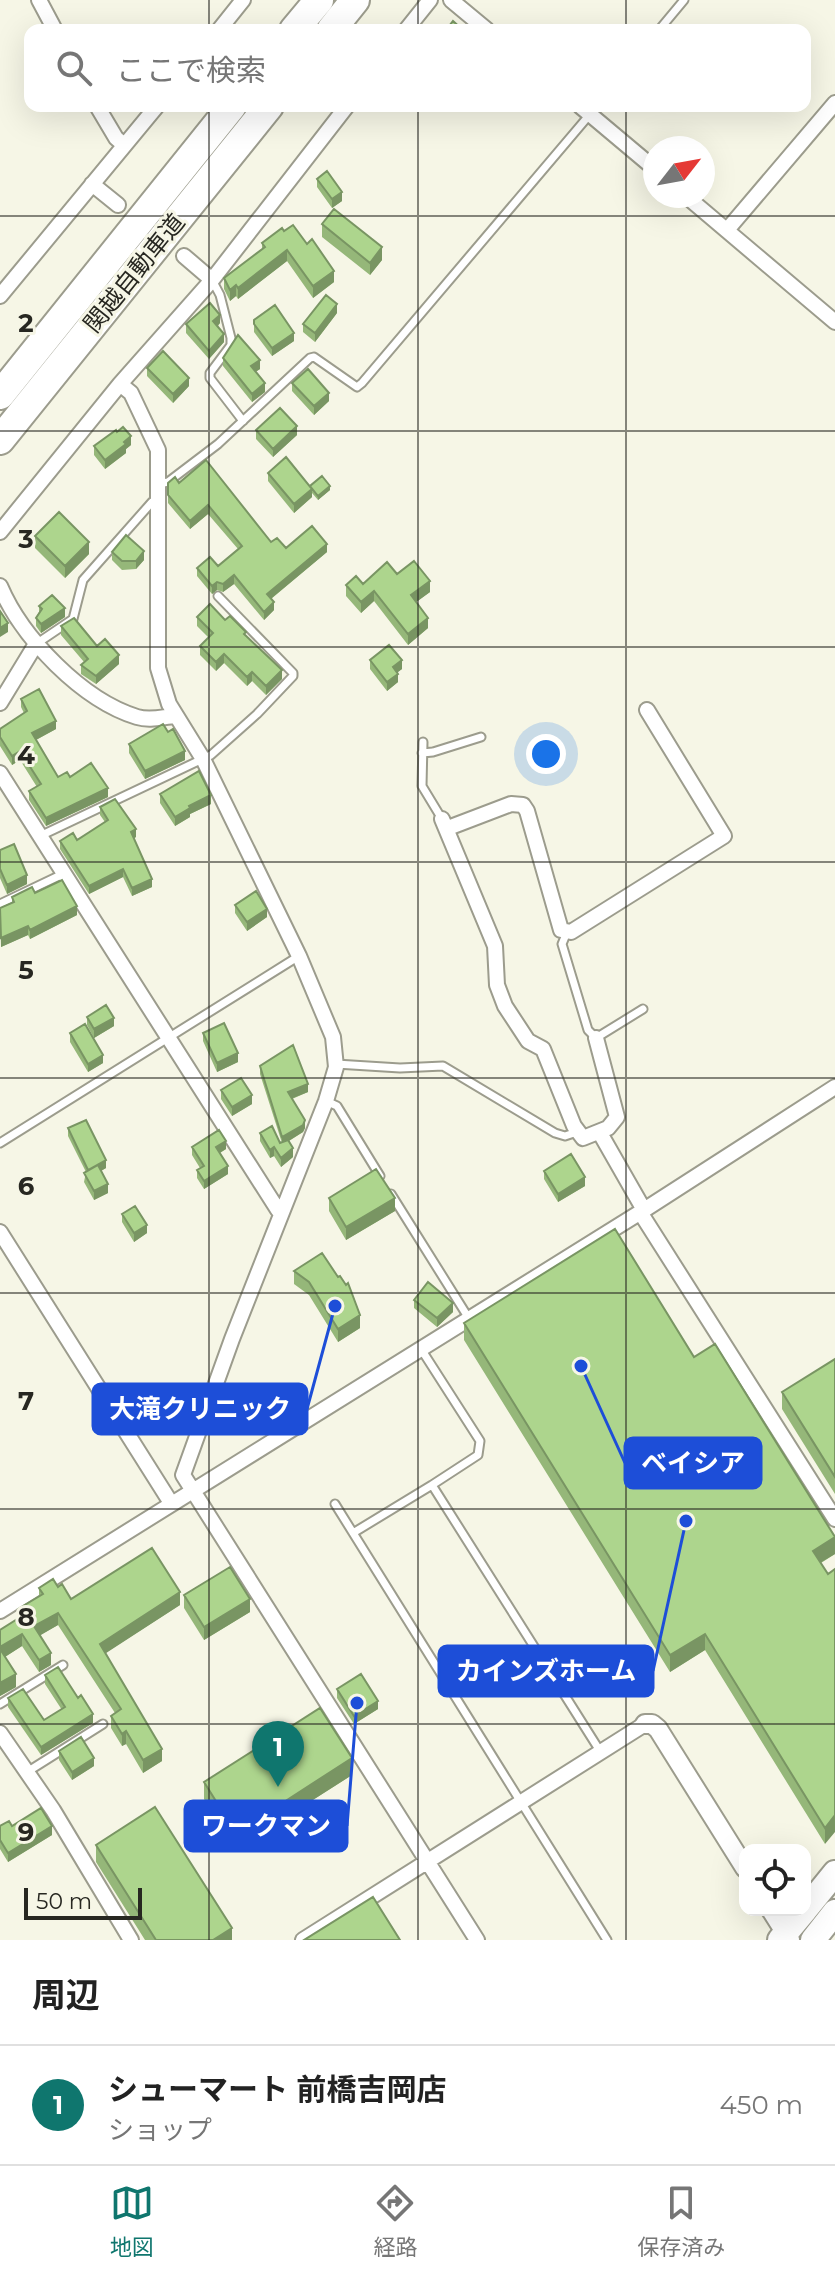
<!DOCTYPE html>
<html lang="ja">
<meta charset="utf-8">
<style>
:root{--surface:#fff;--page:#f2f2f2;--text:#222;--muted:#767676;--line:#e0e0e0;--accent:#0f766e}
body{margin:0;font-family:Montserrat,"Noto Sans JP",sans-serif;background:var(--page);color:var(--text)}
.controls{position:absolute;right:24px;bottom:24px;display:grid;overflow:hidden;border-radius:16px;box-shadow:0 8px 32px #0002}
.controls button{width:72px;height:72px;display:grid;place-items:center;padding:0;border:0;border-bottom:2px solid var(--line);background:var(--surface);color:var(--text);font:40px sans-serif}
.compass{position:absolute;left:643px;top:136px;width:72px;height:72px;border-radius:50%;background:var(--surface);box-shadow:0 8px 32px #0002;rotate:59deg}
.scale{position:absolute;left:24px;bottom:20px;width:118px;box-sizing:border-box;padding-left:8px;border:4px solid #272721;border-top:0;font-size:22px;line-height:28px;white-space:nowrap;color:#272721;-webkit-text-stroke:6px #f6f6e6;paint-order:stroke}
.you{position:absolute;left:546px;top:754px;width:28px;height:28px;margin:-20px;border:6px solid #fff;border-radius:50%;background:#1a73e8;box-shadow:0 0 0 12px #1a73e833}
.badge{display:grid;place-items:center;width:52px;height:52px;border-radius:50%;background:var(--accent);color:#fff;font-size:26px;font-weight:700}
.pin{position:absolute;translate:-50% -66px;filter:drop-shadow(0 2px 4px #0008)}
.pin::after{content:'';position:absolute;top:42px;width:28px;height:24px;background:inherit;clip-path:polygon(0 0,100% 0,50% 100%)}
.list{margin:0;padding:0;list-style:none}
h2{display:flex;justify-content:space-between;align-items:center;height:104px;margin:0;padding:0 32px;font-size:34px}
h2 small{font-size:26px;font-weight:400;color:var(--muted)}
.list li{display:grid;grid-template-columns:52px 1fr auto;gap:24px;align-items:center;box-sizing:border-box;height:120px;padding:0 32px;border-top:2px solid var(--line)}
.list b{display:block;font-size:30px;white-space:nowrap}
.list p{margin:0;font-size:26px;white-space:nowrap;color:var(--muted)}
.list em{font-size:26px;font-style:normal;color:var(--muted)}
.icon{flex:none;width:44px;height:44px;fill:none;stroke:currentColor;stroke-width:2;stroke-linecap:round;stroke-linejoin:round}
.map{position:relative;flex:none;width:835px;height:1940px;overflow:hidden}
.search{position:absolute;background:var(--surface);box-shadow:0 8px 32px #0002;left:24px;right:24px;top:24px;height:88px;display:flex;align-items:center;gap:20px;box-sizing:border-box;padding:0 28px;border-radius:16px;color:var(--muted);font-size:30px}
.sheet{height:224px;background:var(--surface)}
nav{display:flex;justify-content:space-around;align-items:center;box-sizing:border-box;height:112px;border-top:2px solid var(--line);background:var(--surface);font-size:22px;color:var(--muted)}
nav a{display:grid;justify-items:center;gap:4px}
nav .on{color:var(--accent)}
.map>svg:first-child{display:block}
.lines{fill:none;stroke-linecap:round;stroke-linejoin:round}
.service-casing{stroke:#9c9c8d;stroke-width:11}
.minor-casing{stroke:#9c9c8d;stroke-width:18}
.tertiary-casing{stroke:#9c9c8d;stroke-width:22}
.primary-casing{stroke:#9c9c8d;stroke-width:28}
.motorway-casing{stroke:#9c9c8d;stroke-width:32}
.service{stroke:#fff;stroke-width:7}
.minor{stroke:#fff;stroke-width:14}
.tertiary{stroke:#fff;stroke-width:18}
.primary{stroke:#fff;stroke-width:24}
.motorway{stroke:#fff;stroke-width:28}
.wall{fill:#95b779}
.shaded-wall{fill:#799563}
.building{fill:#add58d;stroke:#799563;stroke-width:2}
.grid{fill:none;stroke:#272721;stroke-width:2;stroke-opacity:0.55}
.labels{text-anchor:middle;dominant-baseline:central;stroke-width:6;stroke-linejoin:round;paint-order:stroke}
.street-label{font-size:24px;fill:#272721;stroke:#f6f6e6}
.grid-label{font-size:26px;text-anchor:middle;font-weight:bold;fill:#272721;stroke:#f6f6e6;stroke-width:6;stroke-linejoin:round;paint-order:stroke}
.leader{fill:none;stroke:#1d4ed8;stroke-width:3}
.callout-dot{fill:#1d4ed8;stroke:#f6f6e6;stroke-width:3}
.callout{fill:#1d4ed8;stroke:#1d4ed8;stroke-width:3}
.callout-label{font-size:26px;text-anchor:middle;font-weight:bold;fill:#fff}
</style>
<div class="map">
<svg width="835" height="1940" viewBox="0 0 835 1940">
<rect width="100%" height="100%" fill="#f6f6e6"/>
<g class="lines">
<!-- service casing -->
<g class="service-casing">
<path id="service" d="M659,30L684,0
M212,280L220,295L231,338V345L210,373V378L243,421
M159,484L168,482L218,444L310,358L314,357L357,387L362,383L597,106
M36,644L73,619L83,580L152,502L157,501
M423,742L422,786L442,819
M422,753L433,752L481,737
M40,836L211,755L257,714L293,676V673L218,596
M0,904L63,874
M567,932L562,944L588,1030L596,1038L643,1009
M336,1064L400,1068L443,1066L555,1133L565,1136L577,1132
M326,1101L337,1106L380,1176
M0,1143L299,956
M391,1194L468,1317
M421,1349L480,1441L478,1455L432,1485L600,1751
M335,1504L607,1940
M353,1533L432,1485
M0,1704L63,1665
M27,1772L103,1724"/>
</g>
<!-- minor casing -->
<g class="minor-casing">
<path id="minor" d="M39,0L55,30
M451,0L487,30
M219,30L243,0
M406,30L430,0
M97,106L116,138L124,145
M580,106L655,169
M92,184L118,205
M686,196L835,322
M727,230L835,103
M184,256L212,280
M0,296L157,106
M120,384L131,393L158,450V668L169,704L203,759L299,956L333,1037L336,1067L326,1101L232,1339L183,1475L477,1940
M0,532L120,384L212,280L347,106
M0,586C22,638 82,700 137,717C150,721 162,717 175,716
M0,703L36,644
M0,773L278,1210L282,1212
M442,819L495,946L497,985L505,1006L528,1041L543,1049L574,1126L583,1138L608,1128L617,1117L596,1038
M448,828L511,804L523,805L527,811L561,930L571,932L724,836L647,710
M600,1133L644,1210
M640,1212L835,1519
M0,1232L171,1503
M0,1611L644,1210L835,1087
M0,1733L53,1810L131,1940
M303,1940L645,1724"/>
</g>
<!-- tertiary casing -->
<g class="tertiary-casing">
<path id="tertiary" d="M645,1724H652L658,1729L745,1868
M771,1910L790,1940"/>
</g>
<!-- primary casing -->
<g class="primary-casing">
<path id="primary" d="M805,1910L835,1873
M780,1940L805,1910
M813,1940L835,1912"/>
</g>
<!-- motorway casing -->
<g class="motorway-casing">
<path id="motorway" d="M294,30L319,0
M331,30L355,0
M0,395L232,106
M0,440L269,106"/>
</g>
<!-- service -->
<use href="#service" class="service"/>
<!-- minor -->
<use href="#minor" class="minor"/>
<!-- tertiary -->
<use href="#tertiary" class="tertiary"/>
<!-- primary -->
<use href="#primary" class="primary"/>
<!-- motorway -->
<use href="#motorway" class="motorway"/>
</g>
<!-- wall -->
<path class="wall" d="M317,179L342,201L332,208L317,187Z
M322,224L382,260L370,275L322,237Z
M282,228L334,282L313,298L287,261L238,299L236,296L230,301L224,289V278L262,249V243Z
M337,313L315,342L303,332V324Z
M254,320L294,341L272,356L254,332Z
M220,323L218,326L224,342L209,359L186,333V324Z
M223,358L260,369L255,372L265,392L252,402L223,366Z
M147,368L189,386L173,403L147,376Z
M292,383L329,401L314,415L292,391Z
M256,430L297,435L273,457L256,439Z
M131,445L126,449V453L105,469L94,455V446Z
M268,473L310,486L330,490L318,500L312,493V497L294,513L268,481Z
M168,483H179L271,542L286,548L327,552L271,599L274,610L264,620L234,584L223,592L217,590L212,594L197,576V568L218,566L238,549L208,514L190,529L168,503Z
M35,536L89,554L65,578L35,548Z
M112,552L144,560L136,569L122,570L112,560Z
M397,574L430,592L416,602L428,628L408,645L374,601L361,613L346,596V585L363,584Z
M39,606L65,617L41,633L36,626V618L39,612Z
M197,617L225,620L246,635L282,679L266,695L252,681L247,686L224,663L216,671L200,655V646L209,638L197,626Z
M61,626L97,646L119,664L96,684L81,674V665L84,662L61,635Z
M370,660L402,669L397,672L398,682L387,691L370,669Z
M21,699L56,729L36,740L58,777H70L108,797L46,826L29,800V791L37,787L20,760L12,765L0,746V729L24,713L21,707Z
M129,744L185,760L145,779L129,753Z
M160,794L211,804L190,814V817L175,826L160,803Z
M100,807L136,837L134,838L152,887L132,896L123,877L89,894L60,849V841L77,840L105,822L100,815Z
M0,850L27,884L7,894L0,878Z
M12,897L77,915L30,939L28,935L1,947L0,908L12,902Z
M235,905L267,917L247,931L235,913Z
M87,1017L114,1026L94,1038L87,1025Z
M70,1033L103,1063L88,1072L70,1042Z
M203,1033L238,1062L217,1072L203,1041Z
M260,1066L308,1092L292,1099L305,1128L303,1132L289,1141L293,1157L281,1167L274,1156L270,1158L260,1141V1133L280,1143H282L260,1074Z
M221,1090L252,1104L232,1116L221,1099Z
M68,1128L106,1168L101,1171L108,1193L94,1200L84,1182L86,1172L68,1136Z
M192,1147L226,1149L220,1153L228,1174L204,1189L197,1178V1170L200,1168L192,1155Z
M544,1171L585,1186L558,1202L544,1179Z
M329,1198L395,1211L346,1240L329,1211Z
M122,1214L147,1233L134,1242L122,1222Z
M294,1271L338,1277L360,1328L338,1342L309,1295L294,1284Z
M414,1300L453,1312L437,1327L414,1308Z
M464,1323L694,1357L835,1554L821,1563L828,1574L825,1844L705,1650L670,1672L464,1340Z
M835,1359V1494L782,1409V1392Z
M58,1587L71,1599L180,1605L105,1653L162,1761L143,1773L126,1744L122,1746L111,1728V1716L115,1713L58,1625L40,1635L51,1665L39,1672L22,1646L5,1657L16,1687L0,1696V1630L18,1619V1609L39,1596V1588Z
M184,1595L250,1612L204,1640L184,1608Z
M45,1675L93,1723L41,1755L8,1707V1698L44,1720L62,1710L45,1684Z
M337,1689L378,1709L354,1724L337,1698Z
M59,1751L94,1766L72,1780L59,1760Z
M352,1775L236,1849L204,1799V1782Z
M0,1826H12L52,1835L8,1862L0,1849Z
M96,1845L232,1940H145L96,1862Z"/>
<!-- shaded-wall -->
<path class="shaded-wall" d="M342,192V201L332,208V199Z
M382,247V260L370,275V263Z
M287,250V261L238,299V288Z
M334,271V282L313,298V286Z
M236,285V296L230,301V290Z
M337,304V313L315,342V333Z
M220,315V323L213,330V321Z
M294,333V341L272,356V348Z
M224,334V342L209,359V351Z
M260,360V369L251,375V366Z
M189,378V386L173,403V394Z
M265,383V392L252,402V394Z
M329,393V401L314,415V406Z
M297,426V435L273,457V449Z
M131,436V445L126,449V453L105,469V460Z
M330,486V490L318,500V496Z
M312,489V497L294,513V504Z
M208,505V514L190,529V521Z
M89,542V554L65,578V566Z
M327,544V552L267,602V594Z
M144,551V560L136,569V561Z
M234,575V584L223,592V584Z
M430,581V592L411,606V595Z
M217,582V590L212,594V586Z
M374,591V601L361,613V602Z
M274,602V610L264,620V612Z
M65,608V617L41,633V624Z
M428,618V628L408,645V634Z
M8,623V632L0,637V628Z
M224,654V663L216,671V662Z
M119,655V664L96,684V676Z
M402,660V669L393,676V667Z
M282,670V679L266,695V686Z
M252,672V681L247,686V677Z
M398,674V682L387,691V682Z
M56,721V729L32,742V733Z
M20,751V760L12,765V756Z
M185,751V760L145,779V771Z
M108,788V797L46,826V818Z
M211,795V804L190,814V817L175,826V817L189,806Z
M136,829V837L131,840V832Z
M123,869V877L89,894V886Z
M27,875V884L7,894V885Z
M152,879V887L132,896V888Z
M77,906V915L30,939V930Z
M267,909V917L247,931V922Z
M28,926V935L1,947V938Z
M114,1018V1026L94,1038V1029Z
M238,1053V1062L217,1072V1063Z
M103,1055V1063L88,1072V1064Z
M308,1084V1092L288,1100V1092Z
M252,1095V1104L232,1116V1107Z
M305,1120V1128L303,1132L282,1145V1137Z
M226,1141V1149L216,1155V1147Z
M274,1147V1156L270,1158V1150Z
M293,1148V1157L281,1167V1158Z
M106,1160V1168L88,1178V1170Z
M228,1166V1174L204,1189V1181Z
M585,1177V1186L558,1202V1194Z
M108,1184V1193L94,1200V1191Z
M395,1198V1211L346,1240V1227Z
M147,1225V1233L134,1242V1233Z
M453,1303V1312L437,1327V1318Z
M360,1315V1328L338,1342V1329Z
M835,1537V1554L813,1567V1551Z
M180,1592V1605L100,1657V1644Z
M250,1599V1612L204,1640V1627Z
M58,1613V1625L34,1639V1626Z
M22,1634V1646L0,1660V1647Z
M705,1634V1650L670,1672V1655Z
M51,1653V1665L39,1672V1660Z
M16,1674V1687L0,1696V1683Z
M378,1701V1709L354,1724V1716Z
M93,1714V1723L41,1755V1747Z
M126,1731V1744L122,1746V1734Z
M162,1749V1761L143,1773V1760Z
M94,1758V1766L72,1780V1772Z
M352,1758V1775L236,1849V1833Z
M835,1815V1832L825,1844V1828Z
M52,1826V1835L8,1862V1853Z
M232,1928V1940H213Z"/>
<!-- building -->
<path class="building" d="M453,21L463,30H446Z
M327,171L342,192L332,199L317,179Z
M334,209L382,247L370,263L322,224Z
M293,225L307,244L312,239L334,271L313,286L287,250L238,288L236,285L230,290L224,278L265,247L262,243L282,228L284,231Z
M326,295L337,304L315,333L303,324Z
M210,303L220,315L213,321L224,334L209,351L186,324Z
M275,305L294,333L272,348L254,324V320Z
M238,335L260,360L251,366L265,383L252,394L223,358Z
M163,351L189,378L173,394L147,368Z
M308,369L329,393L314,406L292,383Z
M280,408L297,426L273,449L256,430Z
M123,427L131,436L124,442L126,444L105,460L94,446L116,430L117,432Z
M286,457L312,489L294,504L268,473Z
M206,460L271,542L277,538L286,548L312,526L327,544L267,594L274,602L264,612L234,575L223,584L217,582L212,586L197,568L210,557L218,566L242,546L208,505L190,521L168,495V483L175,477L179,483Z
M322,476L330,486L318,496L310,486Z
M59,512L89,542L65,566L35,536Z
M126,535L144,551L136,561H122L112,552Z
M414,561L430,581L411,595L428,618L408,634L374,591L361,602L346,585L356,576L363,584L387,562L397,574Z
M52,595L65,608L41,624L36,618L42,609L39,606Z
M210,604L225,620L230,616L246,632L244,634L282,670L266,686L252,672L247,677L224,654L216,662L200,646L213,633L197,617Z
M0,611L8,623L0,628Z
M74,618L97,646L105,639L119,655L96,676L81,665L88,659L61,626Z
M389,645L402,660L393,667L398,674L387,682L370,660Z
M39,689L56,721L32,733L58,777L67,772L70,777L91,763L108,788L46,818L29,791L41,784L20,751L12,756L0,737V729L27,711L21,699Z
M163,724L168,732L173,729L185,751L145,771L129,744Z
M199,771L211,795L189,806L190,808L175,817L160,794Z
M115,799L136,829L131,832L152,879L132,888L123,869L89,886L60,841L73,833L77,840L108,820L100,807Z
M14,844L27,875L7,885L0,869V850Z
M62,880L77,906L30,930L28,926L1,938L0,908L14,902L12,897L32,887L35,893Z
M256,891L267,909L247,922L235,905Z
M106,1005L114,1018L94,1029L87,1017Z
M224,1023L238,1053L217,1063L203,1033Z
M85,1024L103,1055L88,1064L70,1033Z
M293,1045L308,1084L288,1092L305,1120L303,1125L282,1137L260,1066Z
M241,1078L252,1095L232,1107L221,1090Z
M86,1120L106,1160L88,1170L68,1128Z
M272,1126L280,1143L288,1140L293,1148L281,1158L274,1147L270,1150L260,1133Z
M219,1130L226,1141L216,1147L228,1166L204,1181L197,1170L204,1166L192,1147Z
M571,1154L585,1177L558,1194L544,1171Z
M98,1165L108,1184L94,1191L84,1173Z
M376,1169L395,1198L346,1227L329,1198Z
M135,1206L147,1225L134,1233L122,1214Z
M615,1229L694,1357L715,1344L835,1537L813,1551L828,1574L835,1569V1815L825,1828L705,1634L670,1655L464,1323Z
M322,1253L338,1277L340,1276L346,1285L348,1283L360,1315L338,1329L309,1282L294,1271Z
M428,1282L453,1303L437,1318L414,1300Z
M835,1359V1477L782,1392Z
M152,1548L180,1592L100,1644L162,1749L143,1760L126,1731L122,1734L111,1716L121,1709L58,1613L34,1626L51,1653L39,1660L22,1634L0,1647V1630L22,1616L18,1609L43,1594L39,1588L53,1579L58,1587L62,1584L71,1599Z
M230,1567L250,1599L204,1627L184,1595Z
M0,1649L16,1674L0,1683Z
M58,1667L78,1698L81,1695L93,1714L41,1747L8,1698L23,1689L44,1720L65,1707L45,1675Z
M361,1674L378,1701L354,1716L337,1689Z
M320,1708L352,1758L236,1833L204,1782Z
M81,1737L94,1758L72,1772L59,1751Z
M155,1807L232,1928L213,1940H156L96,1845Z
M41,1808L52,1826L8,1853L0,1840V1826L9,1821L12,1826Z
M373,1897L400,1940H304Z"/>
<!-- grid -->
<path class="grid" d="M209,0V30M418,0V30M626,0V30M209,106V1940M418,106V1940M626,106V1940M0,216H835M0,431H835M0,647H835M0,862H835M0,1078H835M0,1293H835M0,1509H835M0,1724H835"/>
<g class="labels">
<!-- street labels -->
<g class="street-label">
<text transform="translate(134 273) rotate(-51)">関越自動車道</text>
</g>
</g>
<g class="grid-label">
<text x="26" y="332">2</text>
<text x="26" y="548">3</text>
<text x="26" y="764">4</text>
<text x="26" y="979">5</text>
<text x="26" y="1195">6</text>
<text x="26" y="1410">7</text>
<text x="26" y="1626">8</text>
<text x="26" y="1841">9</text>
</g>
<!-- callouts -->
<path class="leader" d="M335 1306L307 1409M581 1366L625 1463M686 1521L653 1671M357 1703L347 1826"/>
<g class="callout-dot">
<circle cx="335" cy="1306" r="8"/>
<circle cx="581" cy="1366" r="8"/>
<circle cx="686" cy="1521" r="8"/>
<circle cx="357" cy="1703" r="8"/>
</g>
<g class="callout">
<rect x="93" y="1384" width="214" height="50" rx="8"/>
<rect x="625" y="1438" width="136" height="50" rx="8"/>
<rect x="439" y="1646" width="214" height="50" rx="8"/>
<rect x="185" y="1801" width="162" height="50" rx="8"/>
</g>
<g class="callout-label">
<text x="200" y="1418">大滝クリニック</text>
<text x="693" y="1472">ベイシア</text>
<text x="546" y="1680">カインズホーム</text>
<text x="266" y="1835">ワークマン</text>
</g>
</svg>
<div class="controls">
<button><svg class="icon" aria-label="locate" viewBox="0 0 24 24"><circle cx="12" cy="12" r="6"/><path d="M12 2v4M12 18v4M2 12h4M18 12h4"/></svg></button>
</div>
<svg class="compass" viewBox="-18 -18 36 36"><path d="M0-13l5 13h-10z" fill="#e53935"/><path d="M0 13l5-13h-10z" fill="#767676"/></svg>
<div class="scale">50 m</div>
<div class="you"></div>
<div class="pin badge" style="left:278px;top:1787px">1</div>
<div class="search"><svg class="icon" aria-label="search" viewBox="0 0 24 24"><circle cx="10" cy="10" r="6"/><path d="M15 15l6 6"/></svg>ここで検索</div>
</div>
<section class="sheet">
<h2>周辺<small></small></h2>
<ul class="list">
<li><span class="badge">1</span><div><b>シューマート 前橋吉岡店</b><p>ショップ</p></div><em>450 m</em></li>
</ul>
</section>
<nav>
<a class="on"><svg class="icon" aria-label="map" viewBox="0 0 24 24"><path d="M3 6l6-2 6 2 6-2v14l-6 2-6-2-6 2zM9 4v14M15 6v14"/></svg>地図</a>
<a><svg class="icon" aria-label="directions" viewBox="0 0 24 24"><path d="M12 3l9 9-9 9-9-9zM9 14v-3h6M13 9l2 2-2 2"/></svg>経路</a>
<a><svg class="icon" aria-label="saved" viewBox="0 0 24 24"><path d="M7 4h10v16l-5-4-5 4z"/></svg>保存済み</a>
</nav>
